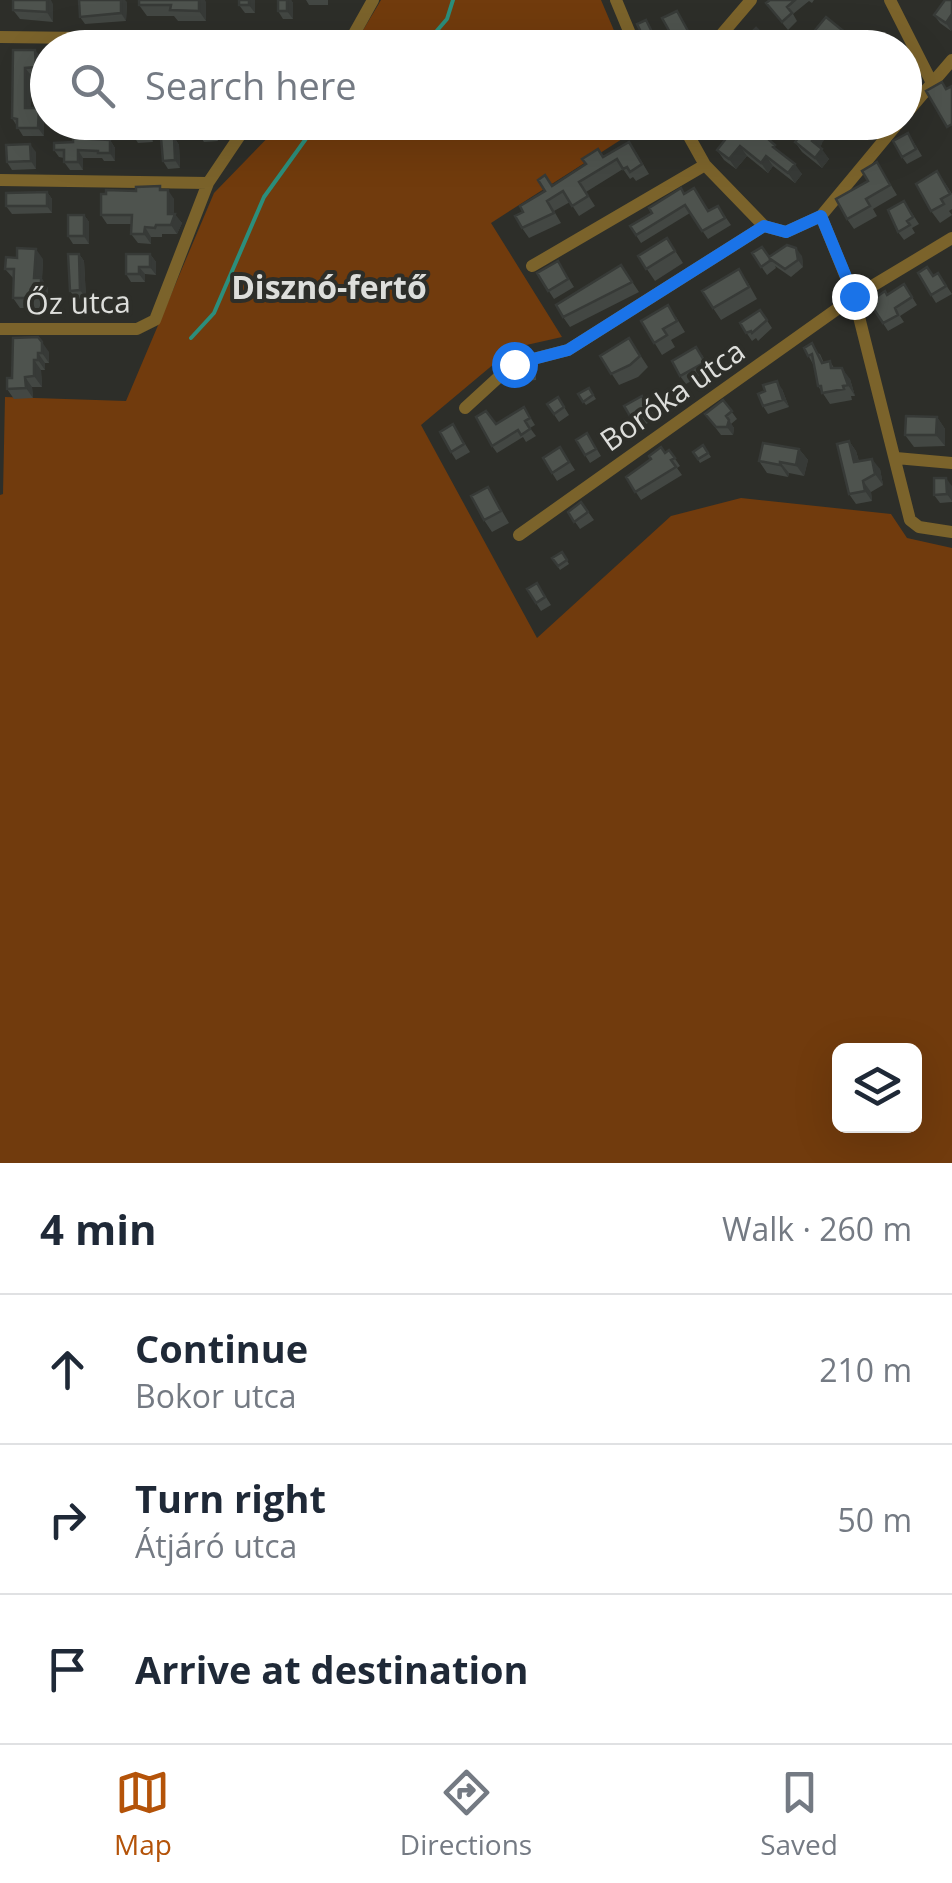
<!DOCTYPE html>
<meta charset="utf-8">
<style>
:root{--surface:#fff;--page:#f2f2f3;--text:#1f2937;--muted:#747a83;--line:#e0e1e3;--accent:#b45309}
body{margin:0;font-family:"Open Sans",sans-serif;background:var(--page);color:var(--text)}
.controls{position:absolute;right:30px;bottom:30px;display:grid;overflow:hidden;border-radius:15px;box-shadow:0 10px 40px #0002}
.controls button{width:90px;height:90px;display:grid;place-items:center;padding:0;border:0;border-bottom:2px solid var(--line);background:var(--surface);color:var(--text);font:50px sans-serif}
.stop{position:absolute;width:30px;height:30px;margin:-22px;border:8px solid #1a73e8;border-radius:50%;background:#fff}
.stop.end{background:#1a73e8;border-color:#fff;box-shadow:0 2px 10px #0008}
.list{margin:0;padding:0;list-style:none}
h2{display:flex;justify-content:space-between;align-items:center;height:130px;margin:0;padding:0 40px;font-size:42px}
h2 small{font-size:32px;font-weight:400;color:var(--muted)}
.list li{display:grid;grid-template-columns:65px 1fr auto;gap:30px;align-items:center;box-sizing:border-box;height:150px;padding:0 40px;border-top:2px solid var(--line)}
.list b{display:block;font-size:38px;white-space:nowrap}
.list p{margin:0;font-size:32px;white-space:nowrap;color:var(--muted)}
.list em{font-size:32px;font-style:normal;color:var(--muted)}
.icon{flex:none;width:55px;height:55px;fill:none;stroke:currentColor;stroke-width:2;stroke-linecap:round;stroke-linejoin:round}
.map{position:relative;flex:none;width:952px;height:1163px;overflow:hidden}
.search{position:absolute;background:var(--surface);box-shadow:0 10px 40px #0002;left:30px;right:30px;top:30px;height:110px;display:flex;align-items:center;gap:25px;box-sizing:border-box;padding:0 35px;border-radius:55px;color:var(--muted);font-size:38px}
.sheet{height:580px;background:var(--surface)}
nav{display:flex;justify-content:space-around;align-items:center;box-sizing:border-box;height:140px;border-top:2px solid var(--line);background:var(--surface);font-size:28px;color:var(--muted)}
nav a{display:grid;justify-items:center;gap:5px}
nav .on{color:var(--accent)}
.map>svg:first-child{display:block}
.green{fill:#713b0d;fill-rule:evenodd}
.lines{fill:none;stroke-linecap:round;stroke-linejoin:round}
.stream{stroke:#2c8e7b;stroke-width:4}
.minor{stroke:#7b632b;stroke-width:12}
.wall{fill:#434743}
.shaded-wall{fill:#373a37}
.building{fill:#4e534e;stroke:#373a37;stroke-width:2.5}
.route{stroke:#1a73e8;stroke-width:12}
.labels{text-anchor:middle;dominant-baseline:central;stroke-width:8;stroke-linejoin:round;paint-order:stroke}
.street-label{font-size:30px;fill:#dddedb;stroke:#2d2e29}
.neighbourhood-label{font-size:32px;font-weight:bold;fill:#dddedb;stroke:#2d2e29}
</style>
<div class="map">
<svg width="952" height="1163" viewBox="0 0 952 1163">
<rect width="100%" height="100%" fill="#2d2e29"/>
<!-- green -->
<path class="green" d="M381,0H601L621,47H353Z
M282,123H647L491,223L562,337L513,348L421,425L537,638L671,516L741,498L891,514L907,538L952,548V1163H0V495L3,494L5,397L126,401L214,193ZM840,1050H914V1126H840Z"/>
<g class="lines">
<!-- stream -->
<path class="stream" d="M422,48L447,19L453,0
M191,338L214,313L264,197L318,122"/>
<!-- minor -->
<path class="minor" d="M616,0L636,48
M890,0L932,83
M0,37L350,41
M343,46L350,41L373,0
M710,48L751,0
M904,116L952,60
M681,122L705,165L764,226
M0,180L208,183
M821,216L854,297L910,520L919,527L952,532
M532,266L705,165
M0,329H137L155,320L208,183L249,122
M465,408L513,364L568,350L764,226L786,232L821,216L899,122
M896,458L952,463
M519,535L854,297L952,238"/>
</g>
<!-- wall -->
<path class="wall" d="M239,0H255V13H245L239,5Z
M278,0H291L293,3V19H283L278,11Z
M306,0H328V5H309Z
M770,0H814L812,3L809,1L793,14L797,21L788,30L766,3Z
M945,0L951,31L940,23L934,15Z
M127,2L126,21L85,24L80,17Z
M206,2V21H178L174,16H147L139,5Z
M53,4V22L20,19L13,10Z
M662,18L682,19L693,39L688,42L690,45L686,48H679Z
M649,24L654,36L646,40L643,36Z
M13,50L41,57V75H31V108H39L44,116V136H23L12,118Z
M132,122H149L152,126L153,142L138,143L133,135Z
M195,122H234V126L230,132L217,133L218,141L204,142L196,130Z
M739,122L780,153L802,174L795,183L773,166L768,173L747,156L736,169L724,160L717,150Z
M174,137L179,145L180,168L168,169L163,161Z
M110,140L115,148V161H104L102,158H83V170H70L64,162V158L59,157L54,150Z
M913,141L922,156L907,164L902,157Z
M795,142L822,143L820,148L829,159L822,168L802,152Z
M36,152V169L12,170L7,162Z
M636,152L649,174L636,181L633,177L630,179L623,169L586,192L595,206L579,216L570,202L554,211L561,223L529,238L522,228L523,212L552,185Z
M877,162L897,195L873,209L877,216L854,229L847,219Z
M945,183L952,194V209L949,211L952,215L940,223L931,211Z
M694,188L709,211L718,206L731,225L708,239L690,213L641,243L630,226Z
M162,190L174,199V214L182,223L177,234H162V237H151V244L138,243L131,234V224H107L101,215L136,191Z
M47,192L52,199V213L12,214L6,206Z
M904,201L919,224L912,228L915,233L904,240L898,232Z
M84,215L89,222V244H73L68,236Z
M667,238L683,263L655,281L638,256Z
M752,253L769,257L802,256L803,267L791,277L775,266L776,268L767,275Z
M79,254L84,261L86,298L76,299L70,291Z
M150,254L156,262V275L145,274V282H131L126,274Z
M43,259L42,279L48,288L47,308H20L13,298L14,279L5,269Z
M558,261L574,287L554,299L537,273Z
M621,265L639,292L570,327L563,317Z
M938,273L952,294L936,303L931,295Z
M747,281L757,299L721,320L713,308Z
M904,284L917,305L900,316L904,322L888,331L869,302L887,295Z
M760,310L772,328L758,341L756,338L752,341L740,323Z
M676,317L685,332L671,340L675,347L662,355L641,321Z
M13,338L49,352V363H45V370H41L42,387H32L33,398L14,399L7,389L12,378Z
M629,338L648,367L638,377L619,385L600,356Z
M804,348L820,354L824,363L830,361L834,368L850,379L855,396H851L852,400L830,404L818,386L813,364Z
M702,355L710,370L686,384L680,376Z
M533,364L536,368V380L526,381L523,377Z
M589,388L596,399L586,405L578,394Z
M782,389L789,407L768,414L763,406L765,391Z
M642,396L656,418L638,429L624,406Z
M558,397L569,415L559,422L547,404Z
M723,400L737,419L731,424L734,428L733,435H721L705,414Z
M524,407L535,425L530,428L536,436L526,442L523,437L497,453L492,446L496,424Z
M937,417L945,429V446L914,447L905,435Z
M453,424L470,452L456,460L451,452Z
M592,441L601,456L590,463L585,455Z
M849,441L856,451L859,461L880,469L883,485L871,492L872,501L856,504L849,494Z
M703,445L711,457L700,463L693,452Z
M560,447L575,470L557,481L543,458Z
M799,449L808,460L804,476L789,473L788,477L767,473L759,461Z
M669,450L680,466L677,468L682,475L641,500L626,477Z
M952,486V502L940,503L934,495Z
M488,487L509,523L492,532L484,520Z
M581,502L594,520L580,529L568,512Z
M562,552L569,564L560,570L552,558Z
M537,583L551,605L541,611L527,589Z"/>
<!-- shaded-wall -->
<path class="shaded-wall" d="M47,0H51L53,4V22L47,12Z
M121,0H125L127,2L126,21L121,13Z
M199,0H205L206,2V21L199,11Z
M249,0H255V13L249,5Z
M287,0H291L293,3V19L287,11Z
M952,14V30L951,31L946,23Z
M847,34L854,45L852,48H836Z
M35,50L41,57V75L36,67Z
M25,68L31,75V116L25,108Z
M39,108L44,116V136L38,128Z
M147,122H149L152,126L153,142L148,134Z
M209,122L217,133L218,141L210,129Z
M223,122H234V126L230,132Z
M823,122H838L822,143L819,151L812,141Z
M174,137L179,145L180,168L175,160Z
M110,140L115,148V161L110,153Z
M30,144L36,152V169L31,161Z
M740,146L747,156L736,169L729,159Z
M822,149L829,159L822,168L815,158Z
M78,150L83,158V170L78,162Z
M766,156L773,166L768,173L761,163Z
M795,164L802,174L795,183L788,173Z
M168,190L174,199V216L175,214L182,223L177,234L171,225L168,214Z
M47,192L52,199V213L47,206Z
M84,215L89,222V244L84,236Z
M145,227L151,237V244L144,234Z
M796,248L802,256L803,267L798,260Z
M36,249L43,259L42,279L48,288L47,308L41,298L34,278Z
M79,254L84,261L86,298L80,290Z
M150,254L156,262V275L150,267Z
M139,267L145,274V282L139,274Z
M42,342L49,352V363L42,353Z
M38,353L45,363V370L38,360Z
M34,360L41,370L42,387L34,376Z
M842,368L850,379L855,396L848,385Z
M25,377L32,387L33,398L26,388Z
M777,381L782,389L789,407L783,400Z
M937,417L945,429V446L936,435Z
M729,420L734,428L733,435L727,427Z
M849,441L856,451L862,473L854,462Z
M799,449L808,460L804,476L796,465Z
M872,459L880,469L883,485L875,474Z
M780,462L789,473L788,477L780,465Z
M946,478L952,486V501L947,494Z
M863,481L871,492L872,501L865,491Z"/>
<!-- building -->
<path class="building" d="M13,0H47V12L13,10Z
M79,0H121V13L80,17Z
M139,0H199V11L170,10L171,5H139Z
M239,0H249V5H239Z
M278,0H287V11H278Z
M770,0H795L787,7L792,13L782,22L766,3Z
M945,0H952V14L946,23L934,15Z
M677,11L688,31L683,34L685,37L676,43L662,18Z
M826,17L847,34L836,48H826L811,35Z
M646,20L652,32L643,36L637,24Z
M756,28L770,42L776,36L785,45L782,48H736Z
M663,42L665,48H649Z
M13,50H35L36,67L25,68V108H39L38,128H17V119L12,118Z
M942,82L946,89L952,86V124L947,127L926,91Z
M132,122H147L148,134L133,135Z
M195,122H209L210,129L196,130Z
M739,122H749L775,145L773,147L795,164L788,173L766,156L761,163L740,146L729,159L717,150Z
M811,122H823L812,141L822,149L815,158L795,142Z
M908,133L916,149L902,157L893,141Z
M174,137L175,160L163,161L161,138Z
M73,138L110,140V153H98V151L78,150V162H64V150H54V143L73,142Z
M629,142L642,164L630,172L627,167L623,169L617,159L579,182L588,196L572,206L563,191L547,201L554,213L522,228L515,216L523,212L520,206L545,191L538,180L545,175L552,186L586,164L582,159L598,149L603,157Z
M30,144L31,161L7,162L6,145Z
M877,162L890,185L866,199L870,206L847,219L836,199L868,181L862,171Z
M937,171L950,194L941,199L944,204L931,211L916,184Z
M160,186V190H168V214H175L171,225H156L155,228L145,227L144,234H131L132,215H101V194H106V190L136,191V187Z
M681,188L684,194L694,188L708,211L718,206L725,218L702,231L685,205L636,235L630,226L652,213L649,208Z
M47,192V206H6V193Z
M904,201L913,217L907,221L910,225L898,232L888,210Z
M68,215H84V236H68Z
M667,238L675,251L646,269L638,256Z
M787,245L796,248L798,260L785,269L769,258L771,260L761,267L752,253L762,247L769,257Z
M17,248L36,249L34,278H41V298H13L14,269H5L6,257L17,258Z
M68,254H79L80,290L70,291Z
M126,254H150V267H139V274H126Z
M558,261L568,279L548,291L537,273Z
M621,265L632,282L563,317L556,305Z
M927,267L933,276L938,273L946,286L931,295L918,273Z
M739,269L749,287L713,308L702,291Z
M904,284L912,297L895,308L898,315L883,323L869,302L885,291L887,295Z
M668,305L677,321L663,329L667,335L654,343L641,321Z
M760,310L767,320L752,333L751,331L746,333L740,323Z
M38,337L42,342V353H38V360H34V376L25,377L26,388L7,389V378H12L13,338Z
M629,338L640,356L630,365L611,374L600,356Z
M812,343L822,363L830,361L831,368H842L848,385L843,386L844,389L822,393L821,386H818L812,354L808,356L804,348Z
M696,347L705,362L680,376L672,361Z
M533,364L534,377H523V367Z
M777,381L783,400L763,406L758,394L765,391L763,385Z
M589,388L593,395L583,402L578,394Z
M642,396L650,411L633,421L624,406Z
M558,397L564,407L554,414L547,404Z
M723,400L732,411L726,416L729,420L727,427H716L705,414Z
M524,407L530,418L525,421L530,429L521,435L518,430L492,446L476,417L486,411L496,424Z
M906,416L937,417L936,435H905Z
M453,424L464,444L451,452L440,432Z
M587,433L596,449L585,455L576,440Z
M849,441L854,462L872,459L875,474L863,481L865,491L849,494L837,444Z
M763,443L799,449L796,465L780,462V465L759,461Z
M703,445L708,453L698,459L693,452Z
M560,447L569,462L552,473L543,458Z
M661,447L665,453L669,450L675,458L671,460L676,467L635,492L626,477L651,459L649,456Z
M934,478H946L947,494L934,495Z
M488,487L501,511L484,520L471,496Z
M581,502L588,512L574,522L568,512Z
M562,552L567,560L558,566L552,558Z
M537,583L545,597L536,603L527,589Z"/>
<g class="lines">
<!-- route -->
<path class="route" d="M514,364L568,350L764,226L786,232L821,216L854,296"/>
</g>
<g class="labels">
<!-- street labels -->
<g class="street-label">
<text transform="translate(78 302) rotate(-1)">Őz utca</text>
<text transform="translate(672 395) rotate(-35)">Boróka utca</text>
</g>
<!-- neighbourhood labels -->
<g class="neighbourhood-label">
<text x="329" y="286">Disznó-fertő</text>
</g>
</g>
</svg>
<div class="controls">
<button><svg class="icon" aria-label="layers" viewBox="0 0 24 24"><path d="M12 4l9 5-9 5-9-5zM3 14l9 5 9-5"/></svg></button>
</div>
<div class="stop" style="left:514px;top:364px"></div>
<div class="stop end" style="left:854px;top:296px"></div>
<div class="search"><svg class="icon" aria-label="search" viewBox="0 0 24 24"><circle cx="10" cy="10" r="6"/><path d="M15 15l6 6"/></svg>Search here</div>
</div>
<section class="sheet">
<h2>4 min<small>Walk · 260 m</small></h2>
<ul class="list">
<li><svg class="icon" aria-label="ahead" viewBox="0 0 24 24"><path d="M12 20V5M6 11l6-6 6 6"/></svg><div><b>Continue</b><p>Bokor utca</p></div><em>210 m</em></li>
<li><svg class="icon" aria-label="right" viewBox="0 0 24 24"><path d="M7 20v-9h11M14 6l5 5-5 5"/></svg><div><b>Turn right</b><p>Átjáró utca</p></div><em>50 m</em></li>
<li><svg class="icon" aria-label="arrive" viewBox="0 0 24 24"><path d="M6 21V4h12l-3 4 3 4H6"/></svg><div><b>Arrive at destination</b></div></li>
</ul>
</section>
<nav>
<a class="on"><svg class="icon" aria-label="map" viewBox="0 0 24 24"><path d="M3 6l6-2 6 2 6-2v14l-6 2-6-2-6 2zM9 4v14M15 6v14"/></svg>Map</a>
<a><svg class="icon" aria-label="directions" viewBox="0 0 24 24"><path d="M12 3l9 9-9 9-9-9zM9 14v-3h6M13 9l2 2-2 2"/></svg>Directions</a>
<a><svg class="icon" aria-label="saved" viewBox="0 0 24 24"><path d="M7 4h10v16l-5-4-5 4z"/></svg>Saved</a>
</nav>
